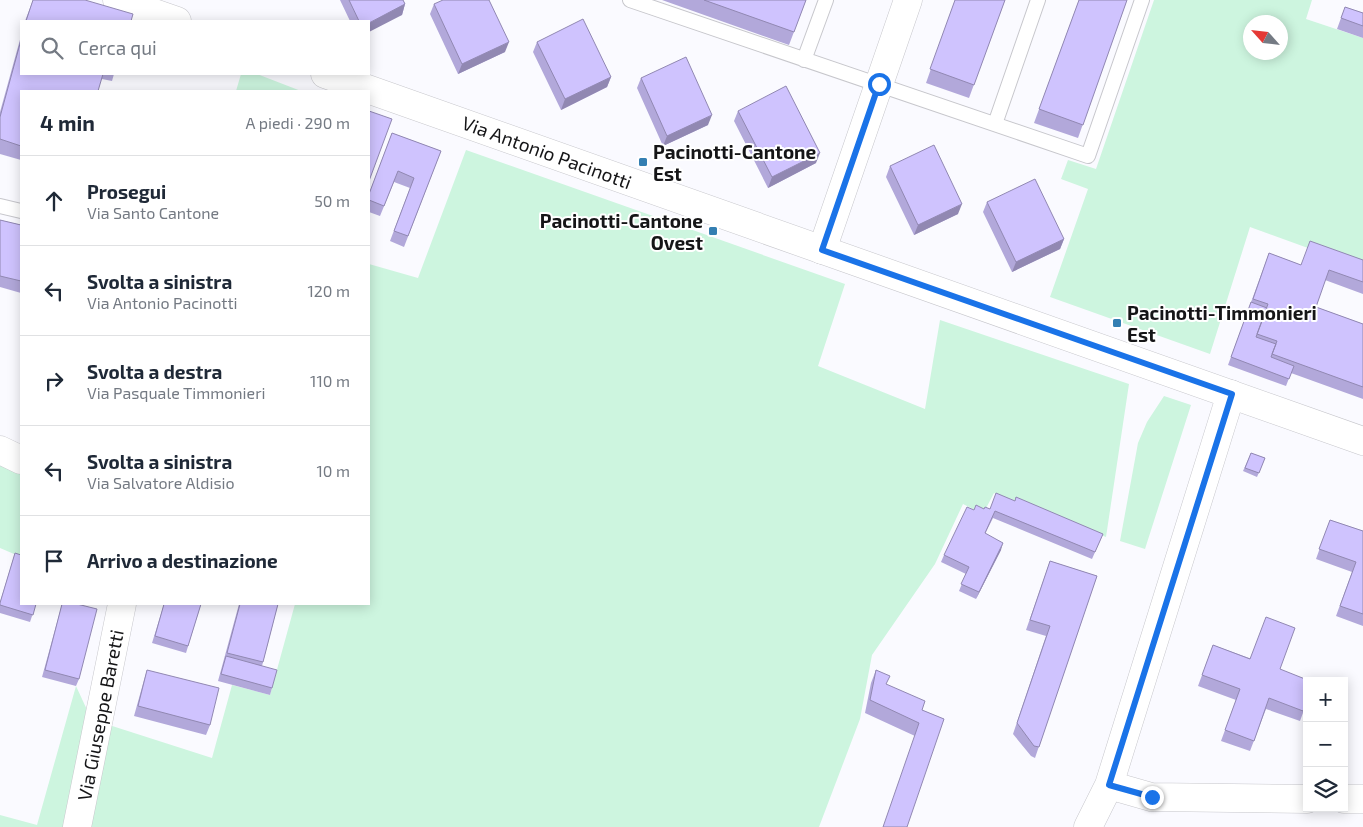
<!DOCTYPE html>
<html lang="it">
<meta charset="utf-8">
<style>
:root{--surface:#fff;--page:#f6f6f7;--text:#1f2937;--muted:#747a83;--line:#e0e1e3}
body{margin:0;font-family:"Exo 2",sans-serif;background:var(--page);color:var(--text)}
.controls{position:absolute;right:15px;bottom:15px;display:grid;overflow:hidden;border-radius:0px;box-shadow:0 2px 12px #0003}
.controls button{width:45px;height:45px;display:grid;place-items:center;padding:0;border:0;border-bottom:1px solid var(--line);background:var(--surface);color:var(--text);font:25px sans-serif}
.compass{position:absolute;left:1243px;top:15px;width:45px;height:45px;border-radius:50%;background:var(--surface);box-shadow:0 2px 12px #0003;rotate:297deg}
.stop{position:absolute;width:15px;height:15px;margin:-11px;border:4px solid #1a73e8;border-radius:50%;background:#fff}
.stop.end{background:#1a73e8;border-color:#fff;box-shadow:0 1px 5px #0008}
.list{margin:0;padding:0;list-style:none}
h2{display:flex;justify-content:space-between;align-items:center;height:65px;margin:0;padding:0 20px;font-size:21px}
h2 small{font-size:16px;font-weight:400;color:var(--muted)}
.list li{display:grid;grid-template-columns:32px 1fr auto;gap:15px;align-items:center;box-sizing:border-box;height:90px;padding:0 20px;border-top:1px solid var(--line)}
.list b{display:block;font-size:19px;white-space:nowrap}
.list p{margin:0;font-size:16px;white-space:nowrap;color:var(--muted)}
.list em{font-size:16px;font-style:normal;color:var(--muted)}
.icon{flex:none;width:28px;height:28px;fill:none;stroke:currentColor;stroke-width:2;stroke-linecap:round;stroke-linejoin:round}
.map{position:relative;flex:none;width:1363px;height:827px;overflow:hidden}
.search{position:absolute;background:var(--surface);box-shadow:0 2px 12px #0003;left:20px;top:20px;width:350px;height:55px;display:flex;align-items:center;gap:12px;box-sizing:border-box;padding:0 18px;border-radius:0px;color:var(--muted);font-size:19px}
.panel{position:absolute;background:var(--surface);box-shadow:0 2px 12px #0003;left:20px;top:90px;width:350px;height:515px;border-radius:0px}
.map>svg:first-child{display:block}
.green{fill:#cdf5df;fill-rule:evenodd}
.lines{fill:none;stroke-linecap:round;stroke-linejoin:round}
.service-casing{stroke:#c7c7cc;stroke-width:16}
.minor-casing{stroke:#c7c7cc;stroke-width:29}
.secondary-casing{stroke:#c7c7cc;stroke-width:29}
.service{stroke:#fff;stroke-width:14}
.minor{stroke:#fff;stroke-width:28}
.secondary{stroke:#fff;stroke-width:28}
.wall{fill:#b2a8da}
.shaded-wall{fill:#9188b2}
.building{fill:#cfc3fe;stroke:#9188b2}
.route{stroke:#1a73e8;stroke-width:6}
.poi-dot{fill:#347fb2;stroke:#fff;stroke-width:2}
.labels{text-anchor:middle;dominant-baseline:central;stroke-width:4;stroke-linejoin:round;paint-order:stroke}
.poi-label{font-size:19px;font-weight:bold;fill:#151517;stroke:#fff;text-anchor:start}
.street-label{font-size:19px;fill:#151517;stroke:#fff}
</style>
<div class="map">
<svg width="1363" height="827" viewBox="0 0 1363 827">
<rect width="100%" height="100%" fill="#fafaff"/>
<!-- green -->
<path class="green" d="M1154,0H1312L1306,19L1363,38V268L1250,227L1210,354L1050,297L1088,189L1061,179L1068,160L1096,169ZM1250,22H1280V52H1250Z
M241,74H257L301,91H236Z
M466,150L845,284L818,366L925,409L940,320L1129,384L1106,537L994,493L983,514L963,504L935,564L872,655L860,719L819,827H84L106,724L212,758L232,685L270,695L295,604H369V264L418,278Z
M1164,396L1191,405L1145,549L1120,541L1138,443L1147,422Z
M0,460L21,472V557L0,548Z
M76,686L88,712L68,827H0V815L37,825Z"/>
<g class="lines">
<!-- service casing -->
<g class="service-casing">
<path id="service" d="M630,0L1088,156L1142,0
M804,60L826,0
M995,124L1038,0
M0,206L21,211"/>
</g>
<!-- minor casing -->
<g class="minor-casing">
<path id="minor" d="M822,250L908,0
M0,450L21,460
M1109,785L1151,797L1307,799
M1344,799H1363
M77,827L122,604
M1088,827L1109,785L1231,394"/>
</g>
<!-- secondary casing -->
<g class="secondary-casing">
<path id="secondary" d="M117,0L177,21
M325,74L1363,441"/>
</g>
<!-- service -->
<use href="#service" class="service"/>
<!-- minor -->
<use href="#minor" class="minor"/>
<!-- secondary -->
<use href="#secondary" class="secondary"/>
</g>
<!-- wall -->
<path class="wall" d="M33,0L131,21H25Z
M340,0H403L405,4L402,15L369,21H350Z
M662,0H806L789,45Z
M955,0H1005L969,98L926,83Z
M1079,0H1127L1078,138L1034,123Z
M434,4L505,52L458,74L430,14Z
M1345,7L1363,13V38L1337,29Z
M21,36V74H114L112,81L102,79L21,91V160L0,154V112Z
M537,42L611,77L607,87L561,110L533,52Z
M641,78L708,125L663,146L637,88Z
M738,111L816,163L768,188L734,121Z
M392,133L441,151L404,247L390,241L410,188L394,182L380,216L369,212V194Z
M890,166L958,214L914,235L886,177Z
M987,202L1064,239L1060,249L1012,272L983,212Z
M0,220L21,225V293L0,287Z
M1269,253L1301,265L1363,260V294L1325,280L1316,307L1363,324V399L1291,373L1286,386L1228,365Z
M1251,453L1265,458L1257,477L1243,471Z
M1015,501L1103,534L1092,559L993,518L985,534L1001,550L976,599L959,591L966,574L941,562L944,555L974,510L990,509Z
M1330,520L1363,531V626L1336,616L1352,572L1316,559Z
M15,553L36,604L30,622L0,613V602Z
M1050,561L1097,576L1035,758L1031,756L1013,734L1046,636L1026,630Z
M62,604L79,679L76,686L42,677Z
M164,604H201L186,653L152,643Z
M239,604H278L262,666L272,688L270,695L218,681Z
M1213,645L1280,669L1307,702L1300,721L1266,709L1250,751L1221,741L1236,700L1198,686Z
M147,670L210,725L206,735L134,716L144,680Z
M876,670L886,685L922,710L944,719L915,736L865,713L871,683Z"/>
<!-- shaded-wall -->
<path class="shaded-wall" d="M405,4L402,15L369,32V23Z
M509,42L505,52L458,74L462,64Z
M611,77L607,87L561,110L565,99Z
M712,115L708,125L663,146L667,136Z
M820,153L816,163L768,188L772,177Z
M962,204L958,214L914,235L918,225Z
M1064,239L1060,249L1012,272L1016,262Z
M1003,543L1001,550L976,599L979,592Z"/>
<!-- building -->
<path class="building" d="M33,0H85L133,14L131,21H26Z
M349,0H403L405,4L369,23V21H359Z
M443,0H489L509,42L462,64L434,4Z
M704,0H806L794,32Z
M955,0H1005L974,85L930,69Z
M1079,0H1127L1083,125L1039,109Z
M1345,7L1363,13V26L1341,18Z
M583,19L611,77L565,99L537,42Z
M21,40V74H103L98,91H21V146L0,139V117Z
M686,57L712,115L667,136L641,78Z
M786,86L820,153L772,177L738,111Z
M369,111L392,119L369,181Z
M392,133L441,151L408,236L394,231L414,178L398,171L384,206L369,200V194Z
M934,145L962,204L918,225L890,166Z
M1035,179L1064,239L1016,262L987,202Z
M0,220L21,225V281L0,276Z
M1310,241L1363,260V282L1329,270L1316,307L1363,324V387L1272,354L1277,341L1257,334L1268,304L1253,299L1269,253L1301,265Z
M1251,302L1267,308L1256,337L1276,344L1271,357L1294,366L1289,379L1231,357Z
M1251,453L1265,458L1259,473L1245,468Z
M996,493L1015,501L1016,497L1103,534L1095,552L995,511L985,533L1003,543L979,592L961,584L969,567L944,555L967,507L974,510L976,505L984,509L985,507L990,509Z
M1330,520L1363,531V614L1340,606L1356,562L1319,549Z
M15,553L21,555V604H36L33,615L0,605V603Z
M1050,561L1097,576L1039,747L1034,746L1017,723L1050,626L1030,620Z
M62,604H77L97,609L79,679L45,670Z
M164,604H201L188,646L155,636Z
M240,604H278L263,662L227,653Z
M1266,617L1295,628L1280,669L1310,681H1307V702L1303,711L1269,698L1254,741L1225,730L1240,689L1202,675L1213,645L1250,659Z
M226,656L277,670L272,688L221,674Z
M147,670L219,688L210,725L138,706Z
M876,670L890,676L886,684L925,701L922,710L944,719L907,827H883L919,723L870,700Z"/>
<g class="lines">
<!-- route -->
<path class="route" d="M879,84L822,250L1232,394L1109,785L1152,797"/>
</g>
<!-- markers -->
<g class="poi-dot">
<rect x="638" y="157" width="10" height="10" rx="2.5"/>
<rect x="708" y="226" width="10" height="10" rx="2.5"/>
<rect x="1112" y="318" width="10" height="10" rx="2.5"/>
</g>
<g class="labels">
<!-- poi labels -->
<g class="poi-label">
<text x="653" y="151">Pacinotti-Cantone<tspan x="653" dy="22">Est</tspan></text>
<text x="703" y="220" text-anchor="end">Pacinotti-Cantone<tspan x="703" dy="22">Ovest</tspan></text>
<text x="1127" y="312">Pacinotti-Timmonieri<tspan x="1127" dy="22">Est</tspan></text>
</g>
<!-- street labels -->
<g class="street-label">
<text transform="translate(547 152) rotate(20)">Via Antonio Pacinotti</text>
<text transform="translate(100 715) rotate(-79)">Via Giuseppe Baretti</text>
</g>
</g>
</svg>
<div class="controls">
<button>+</button>
<button>−</button>
<button><svg class="icon" aria-label="layers" viewBox="0 0 24 24"><path d="M12 4l9 5-9 5-9-5zM3 14l9 5 9-5"/></svg></button>
</div>
<svg class="compass" viewBox="-18 -18 36 36"><path d="M0-13l5 13h-10z" fill="#e53935"/><path d="M0 13l5-13h-10z" fill="#747a83"/></svg>
<div class="stop" style="left:879px;top:84px"></div>
<div class="stop end" style="left:1152px;top:797px"></div>
<div class="search"><svg class="icon" aria-label="search" viewBox="0 0 24 24"><circle cx="10" cy="10" r="6"/><path d="M15 15l6 6"/></svg>Cerca qui</div>
<section class="panel">
<h2>4 min<small>A piedi · 290 m</small></h2>
<ul class="list">
<li><svg class="icon" aria-label="ahead" viewBox="0 0 24 24"><path d="M12 20V5M6 11l6-6 6 6"/></svg><div><b>Prosegui</b><p>Via Santo Cantone</p></div><em>50 m</em></li>
<li><svg class="icon" aria-label="left" viewBox="0 0 24 24"><path d="M17 20v-9H6M10 6l-5 5 5 5"/></svg><div><b>Svolta a sinistra</b><p>Via Antonio Pacinotti</p></div><em>120 m</em></li>
<li><svg class="icon" aria-label="right" viewBox="0 0 24 24"><path d="M7 20v-9h11M14 6l5 5-5 5"/></svg><div><b>Svolta a destra</b><p>Via Pasquale Timmonieri</p></div><em>110 m</em></li>
<li><svg class="icon" aria-label="left" viewBox="0 0 24 24"><path d="M17 20v-9H6M10 6l-5 5 5 5"/></svg><div><b>Svolta a sinistra</b><p>Via Salvatore Aldisio</p></div><em>10 m</em></li>
<li><svg class="icon" aria-label="arrive" viewBox="0 0 24 24"><path d="M6 21V4h12l-3 4 3 4H6"/></svg><div><b>Arrivo a destinazione</b></div></li>
</ul>
</section>
</div>
